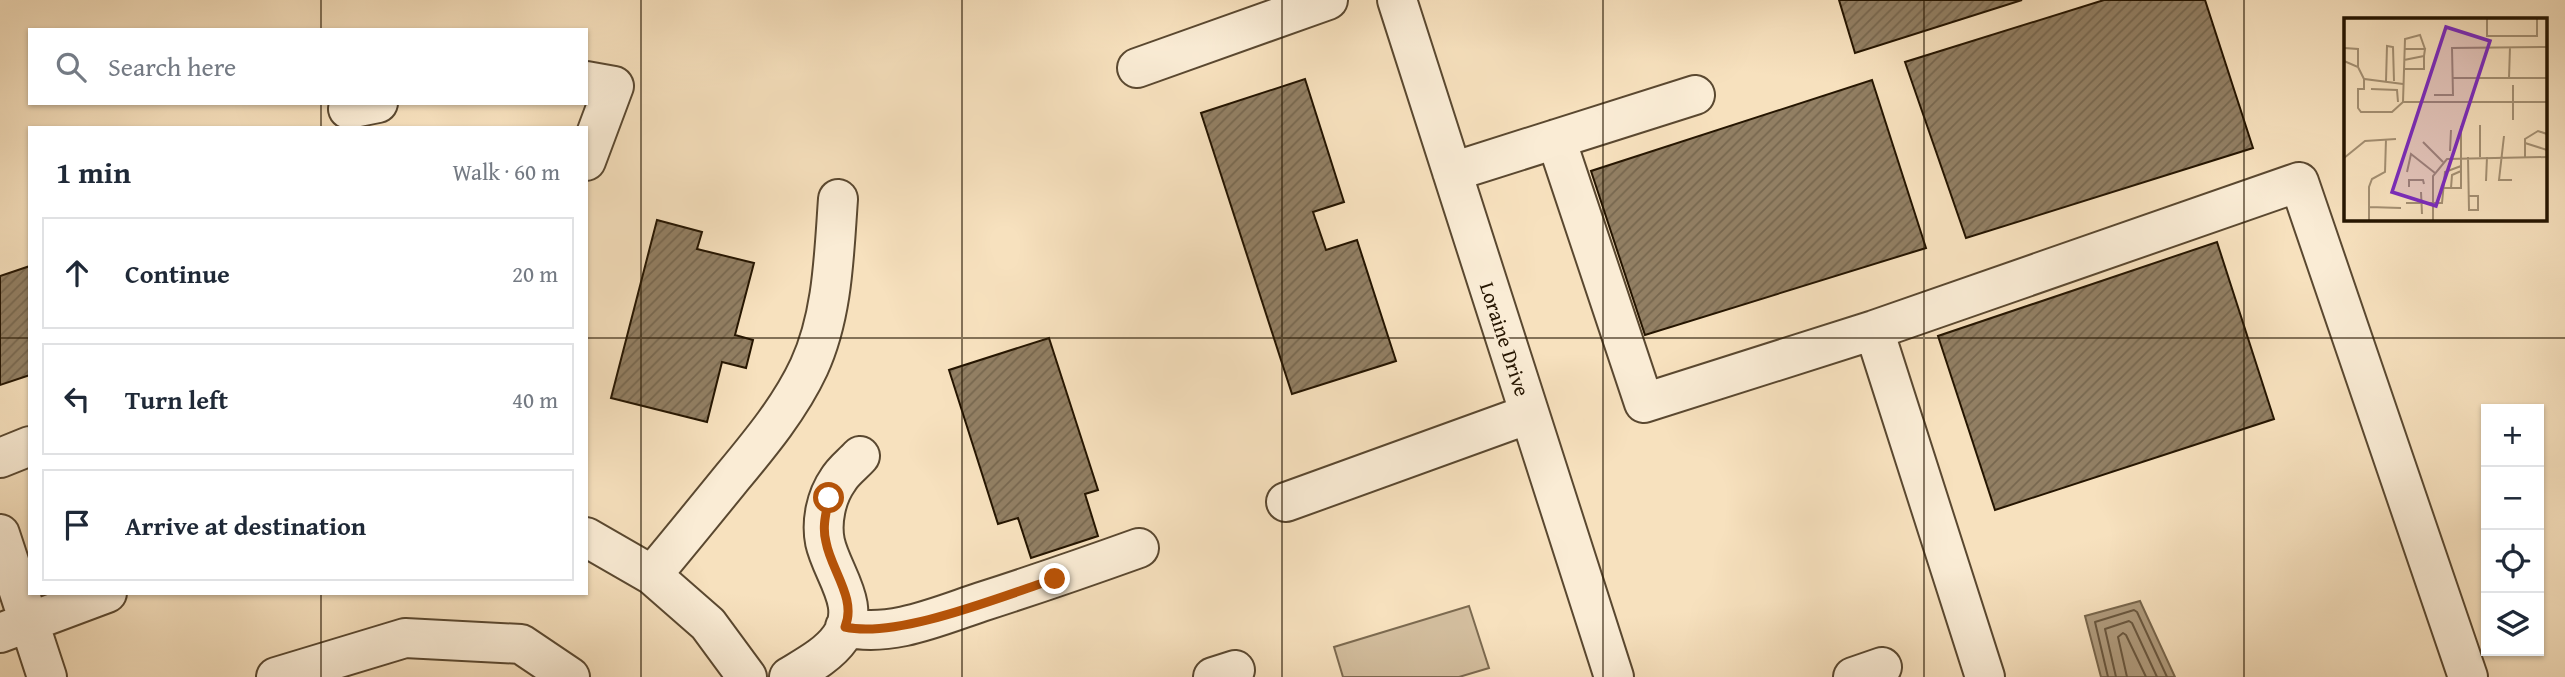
<!DOCTYPE html>
<meta charset="utf-8">
<style>
:root{--surface:#fff;--page:#f6f6f7;--text:#1f2937;--muted:#747a83;--line:#e0e1e3}
body{margin:0;font-family:"Gentium Book Plus",serif;background:var(--page);color:var(--text)}
.controls{position:absolute;right:21px;bottom:21px;display:grid;overflow:hidden;border-radius:0px;box-shadow:0 2px 5px #0004}
.controls button{width:63px;height:63px;display:grid;place-items:center;padding:0;border:0;border-bottom:2px solid var(--line);background:var(--surface);color:var(--text);font:35px sans-serif}
.stop{position:absolute;width:21px;height:21px;margin:-16px;border:5px solid #b45309;border-radius:50%;background:#fff}
.stop.end{background:#b45309;border-color:#fff;box-shadow:0 2px 7px #0008}
.list{margin:0;padding:0;list-style:none}
h2{display:flex;justify-content:space-between;align-items:center;height:91px;margin:0;padding:0 28px;font-size:30px}
h2 small{font-size:23px;font-weight:400;color:var(--muted)}
.list li{display:grid;grid-template-columns:46px 1fr auto;gap:21px;align-items:center;box-sizing:border-box;height:112px;margin:0 14px 14px;padding:0 14px;border:2px solid var(--line);border-radius:0px}
.list b{display:block;font-size:26px;white-space:nowrap}
.list em{font-size:23px;font-style:normal;color:var(--muted)}
.icon{flex:none;width:38px;height:38px;fill:none;stroke:currentColor;stroke-width:2;stroke-linecap:round;stroke-linejoin:round}
.map{position:relative;flex:none;width:2565px;height:677px;overflow:hidden}
.search{position:absolute;background:var(--surface);box-shadow:0 2px 5px #0004;left:28px;top:28px;width:560px;height:77px;display:flex;align-items:center;gap:18px;box-sizing:border-box;padding:0 24px;border-radius:0px;color:var(--muted);font-size:26px}
.panel{position:absolute;background:var(--surface);box-shadow:0 2px 5px #0004;left:28px;top:126px;width:560px;height:469px;border-radius:0px}
.map>svg:first-child{display:block}
.garden{fill:#d3be9e;stroke:#7c6a50;stroke-width:2}
.water{fill:#b09c7e;stroke:#78664c;stroke-width:2}
.lines{fill:none;stroke-linecap:round;stroke-linejoin:round}
.shore{stroke:#6a5840;stroke-width:2}
.building{fill:url(#building-hatch);stroke:#251501;stroke-width:2}
.minor-casing{stroke:#5a4830;stroke-width:42}
.minor{stroke:#faecd5;stroke-width:38}
.route{stroke:#b45309;stroke-width:9}
.grid{fill:none;stroke:#251501;stroke-width:2;stroke-opacity:0.55}
.labels{text-anchor:middle;dominant-baseline:central;stroke-width:5;stroke-linejoin:round;paint-order:stroke}
.street-label{font-size:21px;fill:#251501;stroke:#faecd5}
.inset-road{fill:none;stroke:#a38f72;stroke-width:2}
.view{fill:#7b2cbf;fill-opacity:0.15;stroke:#7b2cbf;stroke-width:3.5}
.inset-edge{fill:none;stroke:#251501;stroke-width:3.5}
</style>
<div class="map">
<svg width="2565" height="677" viewBox="0 0 2565 677">
<defs>
<pattern id="building-hatch" width="6" height="6" patternUnits="userSpaceOnUse" patternTransform="scale(1.75)"><rect width="6" height="6" fill="#927f63"/><path d="M-1 1l2-2M0 6l6-6M5 7l2-2" fill="none" stroke="#77674f"/></pattern>
</defs>
<rect width="100%" height="100%" fill="#f7e1be"/>
<filter id="stains"><feTurbulence type="fractalNoise" baseFrequency=".00286" numOctaves="4"/><feColorMatrix values="0 0 0 0 .2 0 0 0 0 .09 0 0 0 0 .02 0 0 0 .5 -.17"/></filter>
<radialGradient id="worn" r=".72"><stop offset=".6" stop-color="#630" stop-opacity="0"/><stop offset="1" stop-color="#630" stop-opacity=".3"/></radialGradient>
<!-- garden -->
<path class="garden" d="M1469,606L1489,668L1459,677H1343L1334,647Z"/>
<!-- water -->
<path class="water" d="M2140,601L2175,677H2101L2085,616Z"/>
<g class="lines">
<!-- shore -->
<path class="shore" d="M2108,677L2095,622L2134,610L2137,612L2167,677
M2116,677L2105,629L2129,621L2132,623L2157,677
M2127,677L2118,637L2123,633L2126,635L2146,677"/>
</g>
<!-- building -->
<path class="building" d="M1839,0H2022L1855,53Z
M2104,0H2205L2253,148L1966,238L1905,62Z
M1305,79L1344,202L1313,212L1326,250L1357,240L1396,361L1292,394L1201,113Z
M1872,80L1926,248L1645,335L1591,171Z
M657,220L702,232L697,249L754,263L735,335L753,340L746,368L722,362L707,422L611,398Z
M2217,242L2274,419L1995,510L1938,336Z
M30,266V375L0,385V276Z
M1049,338L1098,490L1085,494L1098,536L1031,558L1018,518L998,524L949,370Z"/>
<g class="lines">
<!-- minor casing -->
<g class="minor-casing">
<path id="minor" d="M1397,0L1614,677
M1137,68L1328,0
M586,81L614,86L586,161
M348,109L378,103
M1556,139L1644,403L1874,330L2299,182L2468,677
M1452,172L1695,95
M1874,330L1985,677
M0,458L30,446
M1286,502L1529,414
M0,534L47,677
M586,537L652,575L708,624L747,677
M652,575C678,544 704,512 730,480C759,445 790,408 809,367C833,315 834,254 838,199
M845,627C890,638 939,616 981,602C1034,585 1086,567 1139,548
M0,633L107,593
M276,677L405,638L521,644L570,677
M789,677C807,666 828,655 840,638C863,606 832,574 825,542C821,522 826,497 838,480C843,471 853,464 860,456
M1213,677L1235,670
M1853,677L1882,667"/>
</g>
<!-- minor -->
<use href="#minor" class="minor"/>
</g>
<g class="lines">
<!-- route -->
<path class="route" d="M829,498C826,513 822,527 826,542C831,570 857,599 845,627C898,639 1002,596 1055,579"/>
</g>
<!-- grid -->
<path class="grid" d="M321,0V30M641,0V677M962,0V677M1282,0V677M1603,0V677M1924,0V677M2244,0V677M321,103V128M0,338H30M586,338H2565M321,593V677"/>
<g class="labels">
<!-- street labels -->
<g class="street-label">
<text transform="translate(1505 339) rotate(72)">Loraine Drive</text>
</g>
</g>
<!-- overview -->
<g transform="translate(2344 18)">
<rect width="203" height="203" fill="#f7e1be"/>
<path class="inset-road" d="M143,0V18H193V0M0,30L14,31V49M60,31H81L80,38M0,43L14,49L20,61M60,51H80V38L60,42M109,60H203M165,60L166,29M42,63L43,28L49,29L50,63M27,71L53,72L54,84M90,77H109L108,30L203,29M59,84H203M59,84L48,94H17L14,90V71H20V61L59,66M59,84L61,21L76,17L81,31M169,102V67M160,118L155,162H168M79,124L99,144M181,125L203,132M106,133L107,112M124,139L125,192H134V178H125M136,139V107M181,139V121L194,113L203,116M0,140L21,123L52,121M63,154L67,136L91,155M142,163L143,139M65,169V162H79L80,166M98,170H107L108,157L117,153M107,170H117V108M77,174L78,196M62,185H98L101,154L117,148M25,189L57,190M25,203V169L28,161L41,154L42,121M89,203V158L103,141L203,139"/>
<path class="view" d="M102,9L146,23L92,188L48,174Z"/>
<rect width="203" height="203" class="inset-edge"/>
</g>
<rect width="100%" height="100%" filter="url(#stains)"/>
<rect width="100%" height="100%" fill="url(#worn)"/>
</svg>
<div class="controls">
<button>+</button>
<button>−</button>
<button><svg class="icon" aria-label="locate" viewBox="0 0 24 24"><circle cx="12" cy="12" r="6"/><path d="M12 2v4M12 18v4M2 12h4M18 12h4"/></svg></button>
<button><svg class="icon" aria-label="layers" viewBox="0 0 24 24"><path d="M12 4l9 5-9 5-9-5zM3 14l9 5 9-5"/></svg></button>
</div>
<div class="stop" style="left:829px;top:498px"></div>
<div class="stop end" style="left:1055px;top:579px"></div>
<div class="search"><svg class="icon" aria-label="search" viewBox="0 0 24 24"><circle cx="10" cy="10" r="6"/><path d="M15 15l6 6"/></svg>Search here</div>
<section class="panel">
<h2>1 min<small>Walk · 60 m</small></h2>
<ul class="list">
<li><svg class="icon" aria-label="ahead" viewBox="0 0 24 24"><path d="M12 20V5M6 11l6-6 6 6"/></svg><div><b>Continue</b></div><em>20 m</em></li>
<li><svg class="icon" aria-label="left" viewBox="0 0 24 24"><path d="M17 20v-9H6M10 6l-5 5 5 5"/></svg><div><b>Turn left</b></div><em>40 m</em></li>
<li><svg class="icon" aria-label="arrive" viewBox="0 0 24 24"><path d="M6 21V4h12l-3 4 3 4H6"/></svg><div><b>Arrive at destination</b></div></li>
</ul>
</section>
</div>
